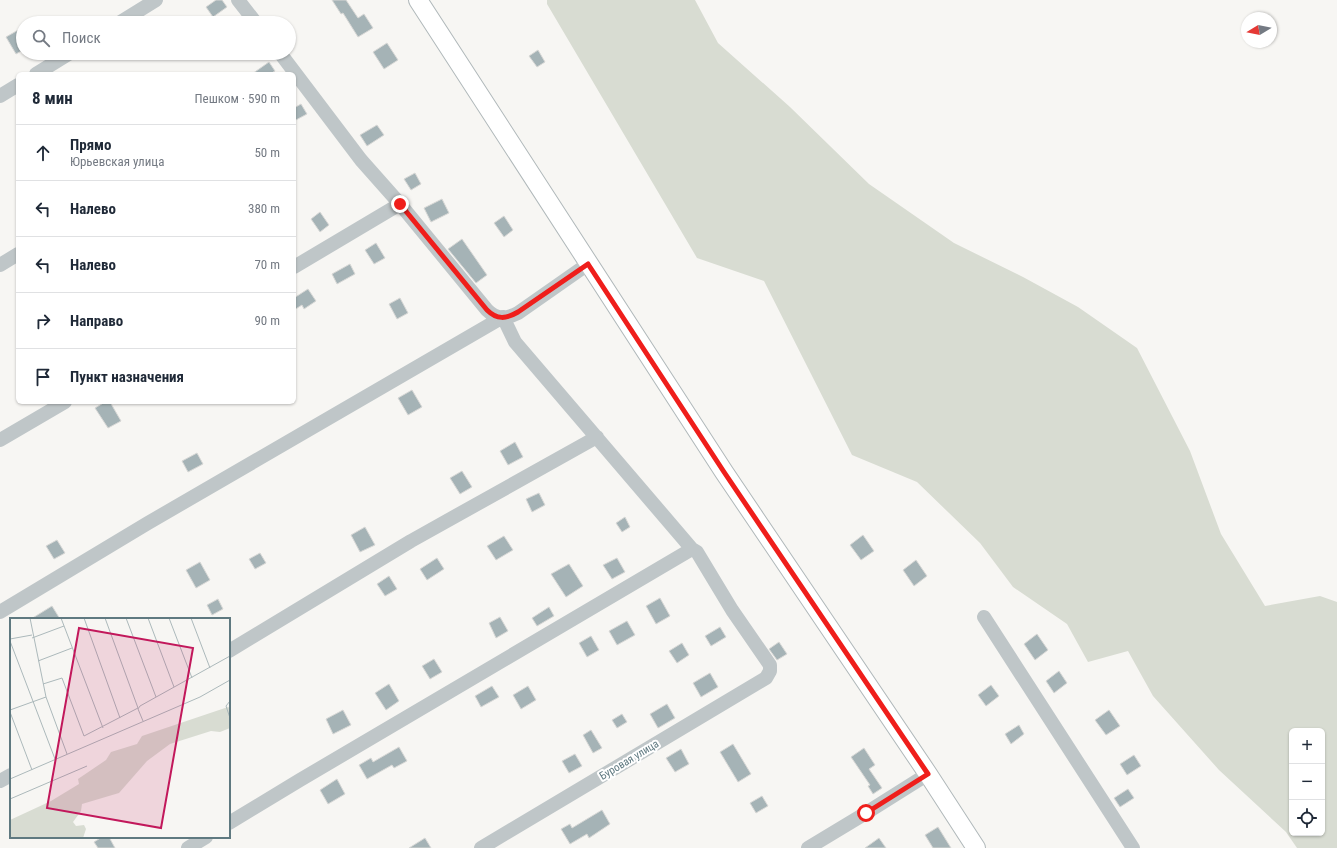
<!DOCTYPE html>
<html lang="ru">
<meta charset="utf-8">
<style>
:root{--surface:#fff;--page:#f6f6f7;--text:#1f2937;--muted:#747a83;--line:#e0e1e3}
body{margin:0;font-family:"Roboto Condensed",sans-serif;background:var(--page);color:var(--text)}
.controls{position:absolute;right:12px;bottom:12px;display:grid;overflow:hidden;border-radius:6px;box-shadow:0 1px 3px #0004}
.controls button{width:36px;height:36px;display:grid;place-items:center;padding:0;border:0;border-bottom:1px solid var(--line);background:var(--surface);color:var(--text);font:20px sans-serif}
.compass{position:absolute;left:1241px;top:12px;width:36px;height:36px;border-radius:50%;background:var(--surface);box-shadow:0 1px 3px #0004;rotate:260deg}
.stop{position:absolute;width:12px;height:12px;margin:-9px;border:3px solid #ef1e1b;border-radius:50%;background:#fff}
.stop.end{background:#ef1e1b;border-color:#fff;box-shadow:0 1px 4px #0008}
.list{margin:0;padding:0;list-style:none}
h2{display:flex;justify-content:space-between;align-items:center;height:52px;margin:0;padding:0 16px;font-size:17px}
h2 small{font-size:13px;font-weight:400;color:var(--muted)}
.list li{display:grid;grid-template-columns:26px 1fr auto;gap:12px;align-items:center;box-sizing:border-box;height:56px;padding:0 16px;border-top:1px solid var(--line)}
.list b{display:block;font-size:15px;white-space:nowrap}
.list p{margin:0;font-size:13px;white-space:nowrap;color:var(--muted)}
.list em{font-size:13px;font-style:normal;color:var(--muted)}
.icon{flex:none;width:22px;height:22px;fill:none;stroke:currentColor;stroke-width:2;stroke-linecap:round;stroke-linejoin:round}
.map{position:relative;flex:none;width:1337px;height:848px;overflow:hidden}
.search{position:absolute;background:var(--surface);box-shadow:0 1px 3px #0004;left:16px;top:16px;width:280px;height:44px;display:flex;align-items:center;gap:10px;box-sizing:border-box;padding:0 14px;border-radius:22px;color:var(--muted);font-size:15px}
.panel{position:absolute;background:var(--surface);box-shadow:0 1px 3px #0004;left:16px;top:72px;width:280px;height:332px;border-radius:6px}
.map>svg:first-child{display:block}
.green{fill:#d8dcd2;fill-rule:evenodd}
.building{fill:#a5b3b6;stroke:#d8d8d6}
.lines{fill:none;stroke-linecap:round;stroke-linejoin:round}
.major-casing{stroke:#b0b8ba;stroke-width:20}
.minor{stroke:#bfc6c8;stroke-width:14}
.major{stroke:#fff;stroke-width:18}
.route{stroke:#ef1e1b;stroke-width:5}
.labels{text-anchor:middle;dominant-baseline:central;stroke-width:4;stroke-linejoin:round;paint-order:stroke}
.street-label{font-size:11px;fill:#5f7980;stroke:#fff}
.inset-road{fill:none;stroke:#acb9bb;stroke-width:1}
.view{fill:#c2185b;fill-opacity:0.15;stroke:#c2185b;stroke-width:2}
.inset-edge{fill:none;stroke:#5f7980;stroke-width:2}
</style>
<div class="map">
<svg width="1337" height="848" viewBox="0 0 1337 848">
<rect width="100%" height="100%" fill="#f7f6f3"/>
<!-- green -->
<path class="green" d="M547,0H695L718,43L790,107L869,184L954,243L1023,277L1078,307L1137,348L1190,451L1221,534L1265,606L1320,596L1337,602V848H1297L1286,832L1219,770L1153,696L1128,651L1088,662L1067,624L1013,587L980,543L917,482L852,455L764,281L697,258L547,4ZM1292,731H1322V833H1292Z"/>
<!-- building -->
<path class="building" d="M216,0H222L227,7L213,17L206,7Z
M332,0H346L358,18L364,14L373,28L358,37L343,13L341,14Z
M20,29L23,33V50L16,54L6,37Z
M387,43L398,60L384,69L373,52Z
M538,50L545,62L537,67L529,56Z
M269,62L275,71L270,74H252Z
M301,104L307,114L294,121V108Z
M377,125L384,135L367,146L360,135Z
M415,173L421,184L411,190L404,179Z
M442,199L449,213L431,222L424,208Z
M320,212L329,225L320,232L311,219Z
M504,216L513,230L504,237L494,223Z
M462,239L487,275L476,283L448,249Z
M376,243L385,258L374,264L365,250Z
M350,264L355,274L337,284L332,274Z
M308,289L316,301L304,309L302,305L294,310V298Z
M400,298L408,313L397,319L389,304Z
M412,390L422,407L408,415L398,398Z
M105,402H110L121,421L108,428L95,408Z
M515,442L523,457L508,465L500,451Z
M197,453L203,464L188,472L182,461Z
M462,471L472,487L460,494L450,478Z
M539,493L545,505L532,512L526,499Z
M625,517L630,527L622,532L616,523Z
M365,527L375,545L360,552L351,535Z
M863,535L874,551L861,560L850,545Z
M504,536L513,550L496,560L487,546Z
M57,540L65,553L54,559L46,546Z
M260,553L266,563L255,569L249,559Z
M437,558L444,569L427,580L420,569Z
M617,558L625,572L612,579L603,565Z
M916,560L927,576L914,586L903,570Z
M200,562L210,580L196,588L186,570Z
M569,564L583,586L566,597L551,574Z
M389,576L397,589L385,596L377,584Z
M660,598L670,616L656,624L646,606Z
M218,599L223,609L212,615L207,605Z
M52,606L60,619H31Z
M549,607L554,616L537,626L532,618Z
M500,617L508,631L496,638L489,623Z
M627,621L635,635L617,645L609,631Z
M720,627L726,637L711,646L705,636Z
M1037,634L1048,650L1035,660L1024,644Z
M591,636L599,650L587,657L579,643Z
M779,642L787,654L777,660L769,649Z
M682,643L689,655L677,663L669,651Z
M434,659L442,672L430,679L422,666Z
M1059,671L1067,683L1054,693L1046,681Z
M710,673L718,687L701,697L693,683Z
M389,684L399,701L386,710L375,693Z
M991,685L999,696L986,706L978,695Z
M492,686L499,697L481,707L475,696Z
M528,686L536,700L521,709L513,695Z
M667,704L675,718L658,728L650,714Z
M343,710L351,725L333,734L326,719Z
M1109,710L1120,726L1106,735L1095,720Z
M622,714L627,722L617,728L612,720Z
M1019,725L1024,734L1011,744L1005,734Z
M591,730L602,748L593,753L583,735Z
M733,744L751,774L738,782L720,752Z
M399,747L407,761L394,768L392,765L367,779L359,765L371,758L373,762Z
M864,748L875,765L869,769L882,788L873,794L868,786L870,785L851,757Z
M681,749L689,764L675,772L666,758Z
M575,754L582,766L569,773L562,761Z
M1134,755L1141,766L1127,775L1120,764Z
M337,779L345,794L328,804L320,790Z
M1128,789L1134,798L1120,807L1114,798Z
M762,796L768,806L756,813L750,803Z
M602,810L610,824L589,838L587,834L570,844L561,829L570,824L572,828Z
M938,827L951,848H933L925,835Z
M102,837H109L115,848H98L94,842Z
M425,838L431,848H409Z
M879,838L886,848H865Z"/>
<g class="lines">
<!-- major casing -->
<g class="major-casing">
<path id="major" d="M418,0L724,472L928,774L976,848"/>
</g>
<!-- minor -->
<path class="minor" d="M238,0L256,23
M119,23L156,0
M280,53L361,160L400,204L487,310C497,320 506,319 518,313L588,264
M36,74L70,53
M0,96L18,85
M0,265L18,254
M294,267L400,204
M0,440L65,402
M0,612L148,523L503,317L515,342L692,549L697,552L732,610L770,665V671L766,678L481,848
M984,617L1133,848
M229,651L411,541L597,437
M0,781L11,775
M229,823L300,780L692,549
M188,848L206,837
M808,848L866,813L928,774"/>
<!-- major -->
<use href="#major" class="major"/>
</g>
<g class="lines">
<!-- route -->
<path class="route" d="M400,204L487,310C497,320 506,319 518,312L588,264L724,472L928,774L866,813"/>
</g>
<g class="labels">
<!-- street labels -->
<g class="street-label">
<text transform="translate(629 760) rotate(-31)">Буровая улица</text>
</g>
</g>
<!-- overview -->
<g transform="translate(10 618)">
<rect width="220" height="220" fill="#f7f6f3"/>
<path d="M218,89L220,90V110L210,114L201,113L160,126L137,143L109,175L72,186L71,193L63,204L66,208L74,207L76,211L73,220H0V202L41,183L69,166L68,161L96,142L101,134L127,126L132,118Z" fill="#d8dcd2"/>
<path class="inset-road" d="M20,0L36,79L57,136M51,0L93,110M74,0L110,100M116,0L146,79M138,0L164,69M159,0L182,60M181,0L200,50M22,20L54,8M0,21L22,17M0,23L45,141M28,43L62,30M33,66L52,60L74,118L128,90L95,0M220,83L216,88L220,100M0,92L36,79M0,94L22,152M133,103L128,91L130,88L220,38M0,161L190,79L220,62M0,181L77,148"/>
<path class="view" d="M69,10L183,30L151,210L37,190Z"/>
<rect width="220" height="220" class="inset-edge"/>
</g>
</svg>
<div class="controls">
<button>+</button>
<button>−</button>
<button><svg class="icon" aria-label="locate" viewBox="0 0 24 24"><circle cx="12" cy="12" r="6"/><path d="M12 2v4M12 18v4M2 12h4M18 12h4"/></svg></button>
</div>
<svg class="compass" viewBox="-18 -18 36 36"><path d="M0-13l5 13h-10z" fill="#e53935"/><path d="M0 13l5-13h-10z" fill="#747a83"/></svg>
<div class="stop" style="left:866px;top:813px"></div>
<div class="stop end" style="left:400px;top:204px"></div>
<div class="search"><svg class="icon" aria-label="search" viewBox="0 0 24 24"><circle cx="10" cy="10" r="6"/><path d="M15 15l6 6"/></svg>Поиск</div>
<section class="panel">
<h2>8 мин<small>Пешком · 590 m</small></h2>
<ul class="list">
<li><svg class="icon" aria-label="ahead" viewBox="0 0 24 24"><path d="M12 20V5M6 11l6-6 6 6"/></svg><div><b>Прямо</b><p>Юрьевская улица</p></div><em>50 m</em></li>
<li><svg class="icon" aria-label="left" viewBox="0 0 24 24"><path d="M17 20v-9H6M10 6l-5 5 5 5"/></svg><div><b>Налево</b></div><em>380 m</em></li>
<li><svg class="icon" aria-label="left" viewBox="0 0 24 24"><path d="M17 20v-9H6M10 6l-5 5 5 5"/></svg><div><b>Налево</b></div><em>70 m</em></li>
<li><svg class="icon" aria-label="right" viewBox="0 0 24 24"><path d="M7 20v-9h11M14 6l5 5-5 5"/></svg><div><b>Направо</b></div><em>90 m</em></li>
<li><svg class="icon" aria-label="arrive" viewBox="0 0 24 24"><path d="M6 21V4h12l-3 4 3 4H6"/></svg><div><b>Пункт назначения</b></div></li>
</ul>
</section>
</div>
